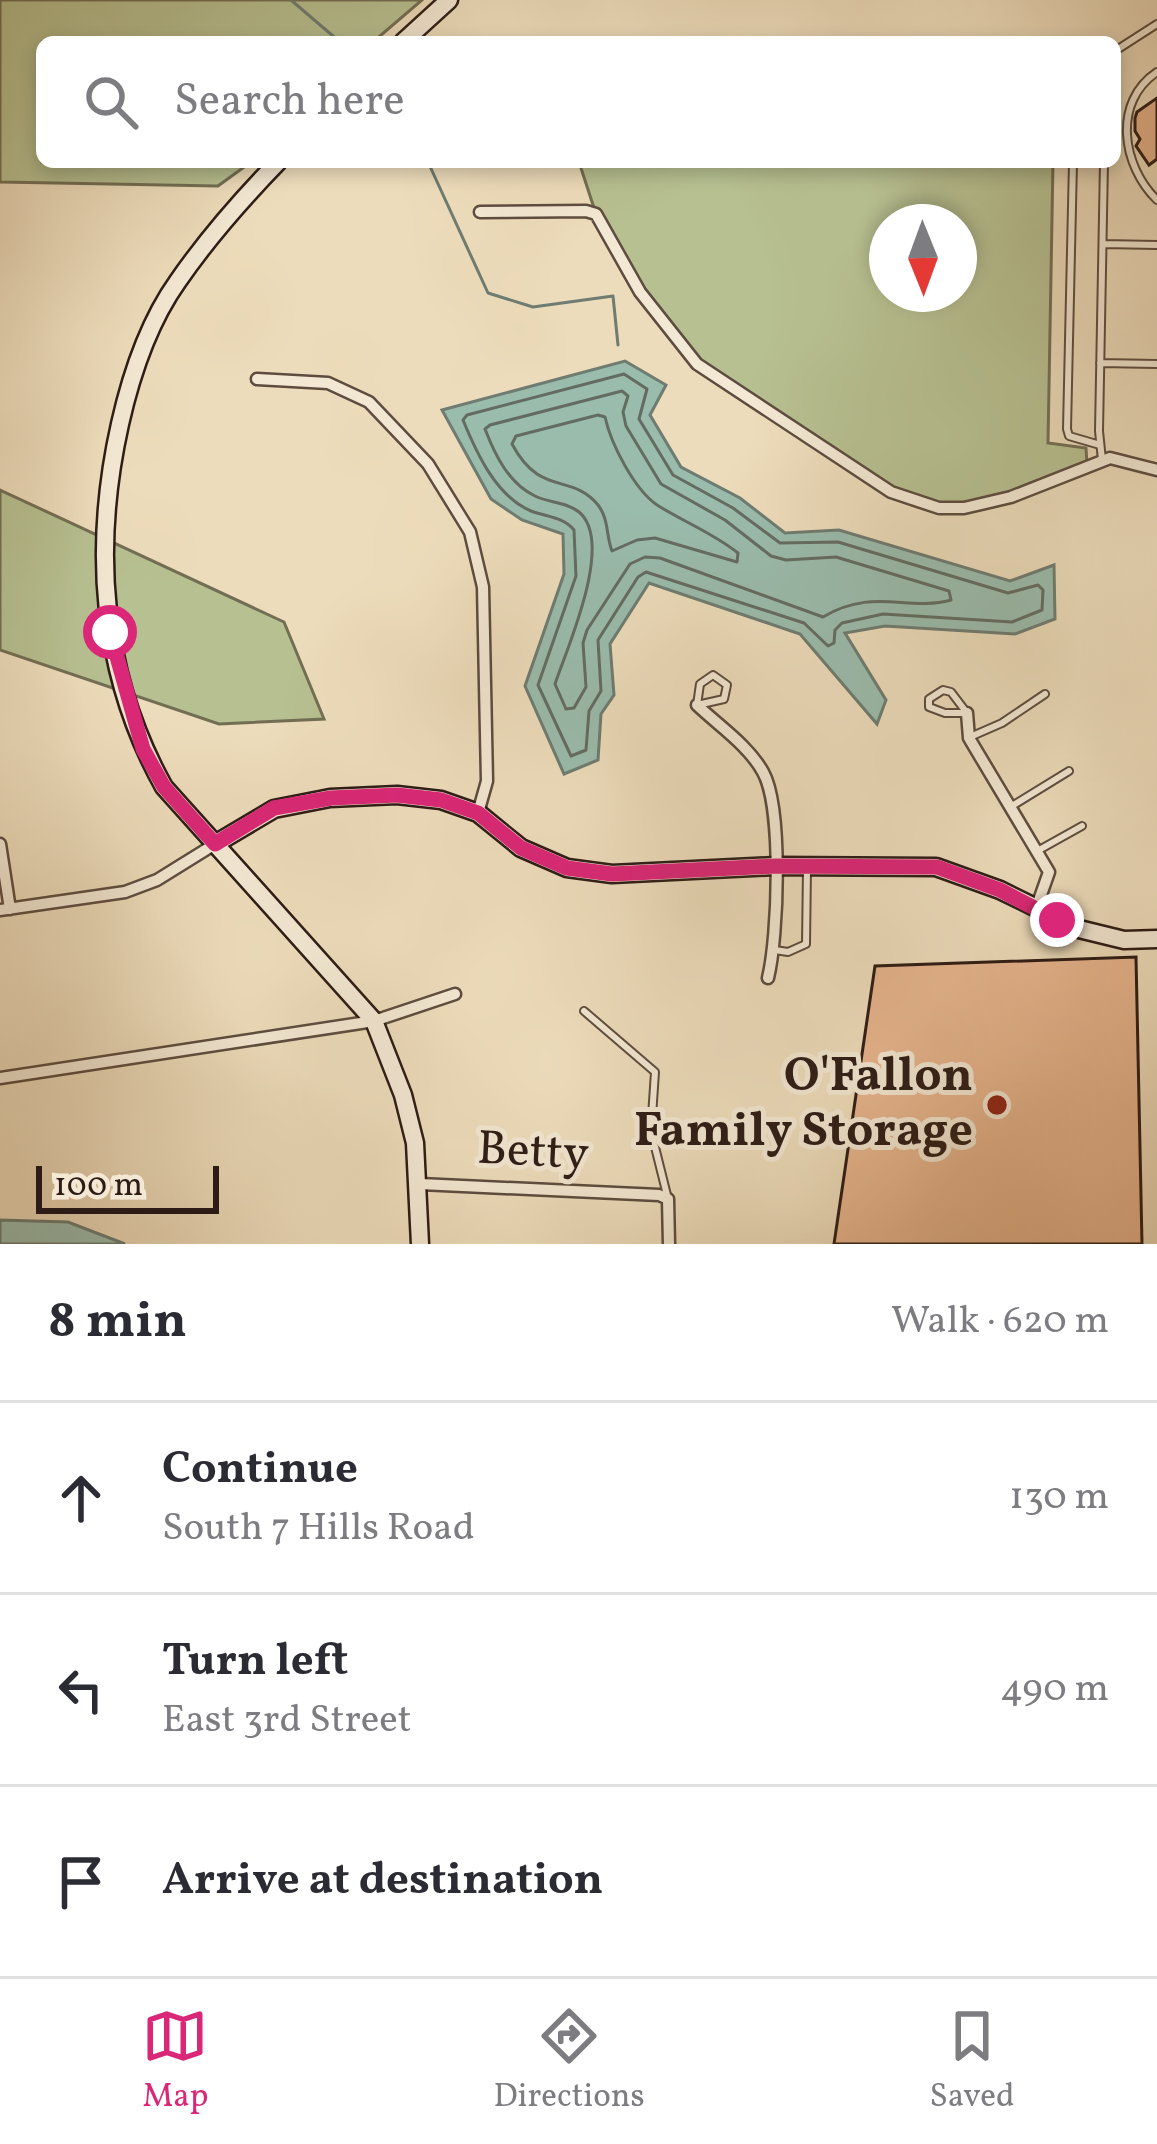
<!DOCTYPE html>
<meta charset="utf-8">
<style>
:root{--surface:#fff;--page:#f2f2f3;--text:#2b2b33;--muted:#7c7c81;--line:#e1e1e2;--accent:#db2777}
body{margin:0;font-family:Vollkorn,serif;background:var(--page);color:var(--text)}
.compass{position:absolute;left:869px;top:204px;width:108px;height:108px;border-radius:50%;background:var(--surface);box-shadow:0 6px 18px #0003;rotate:179deg}
.scale{position:absolute;left:36px;bottom:30px;width:183px;box-sizing:border-box;padding-left:12px;border:6px solid #2d1c16;border-top:0;font-size:33px;line-height:42px;white-space:nowrap;color:#2d1c16;-webkit-text-stroke:9px #f3e8d3;paint-order:stroke}
.stop{position:absolute;width:36px;height:36px;margin:-27px;border:9px solid #db2777;border-radius:50%;background:#fff}
.stop.end{background:#db2777;border-color:#fff;box-shadow:0 3px 12px #0008}
.list{margin:0;padding:0;list-style:none}
h2{display:flex;justify-content:space-between;align-items:center;height:156px;margin:0;padding:0 48px;font-size:51px}
h2 small{font-size:39px;font-weight:400;color:var(--muted)}
.list li{display:grid;grid-template-columns:78px 1fr auto;gap:36px;align-items:center;box-sizing:border-box;height:192px;padding:0 48px;border-top:3px solid var(--line)}
.list b{display:block;font-size:45px;white-space:nowrap}
.list p{margin:0;font-size:39px;white-space:nowrap;color:var(--muted)}
.list em{font-size:39px;font-style:normal;color:var(--muted)}
.icon{flex:none;width:66px;height:66px;fill:none;stroke:currentColor;stroke-width:2;stroke-linecap:round;stroke-linejoin:round}
.map{position:relative;flex:none;width:1157px;height:1244px;overflow:hidden}
.search{position:absolute;background:var(--surface);box-shadow:0 6px 18px #0003;left:36px;right:36px;top:36px;height:132px;display:flex;align-items:center;gap:30px;box-sizing:border-box;padding:0 42px;border-radius:18px;color:var(--muted);font-size:45px}
.sheet{height:732px;background:var(--surface)}
nav{display:flex;justify-content:space-around;align-items:center;box-sizing:border-box;height:168px;border-top:3px solid var(--line);background:var(--surface);font-size:33px;color:var(--muted)}
nav a{display:grid;justify-items:center;gap:6px}
nav .on{color:var(--accent)}
.map>svg:first-child{display:block}
.green{fill:#b7c091;stroke:#726e54;stroke-width:3;fill-rule:evenodd}
.water{fill:#9abcad;stroke:#6e7c71;stroke-width:3}
.lines{fill:none;stroke-linecap:round;stroke-linejoin:round}
.shore{stroke:#646c62;stroke-width:3}
.stream{stroke:#6e7c71;stroke-width:3}
.building{fill:#e6b48d;stroke:#2d1c16;stroke-width:3}
.lane-casing{stroke:#5d4c3f;stroke-width:10}
.street-casing{stroke:#5d4c3f;stroke-width:15}
.secondary-casing{stroke:#2d1c16;stroke-width:21}
.lane{stroke:#f3e8d3;stroke-width:6}
.street{stroke:#f3e8d3;stroke-width:10}
.secondary{stroke:#f3e8d3;stroke-width:16}
.route{stroke:#db2777;stroke-width:15}
.poi-dot{fill:#8f2418;stroke:#f3e8d3;stroke-width:4.5}
.labels{text-anchor:middle;dominant-baseline:central;stroke-width:10;stroke-linejoin:round;paint-order:stroke}
.poi-label{font-size:48px;font-weight:bold;fill:#2d1c16;stroke:#f3e8d3;text-anchor:end}
.street-label{font-size:48px;fill:#2d1c16;stroke:#f3e8d3}
</style>
<div class="map">
<svg width="1157" height="1244" viewBox="0 0 1157 1244">
<rect width="100%" height="100%" fill="#eddcbb"/>
<filter id="stains"><feTurbulence type="fractalNoise" baseFrequency=".00167" numOctaves="4"/><feColorMatrix values="0 0 0 0 .2 0 0 0 0 .09 0 0 0 0 .02 0 0 0 .5 -.17"/></filter>
<radialGradient id="worn" r=".72"><stop offset=".6" stop-color="#630" stop-opacity="0"/><stop offset="1" stop-color="#630" stop-opacity=".3"/></radialGradient>
<!-- green -->
<path class="green" d="M0,0H422L373,42H42V162H251L218,186L0,182Z
M579,162H1053L1048,443L1086,448L1087,465L988,505L915,502L679,346L596,214ZM887,222H959V294H887Z
M0,490L284,622L324,719L219,724L0,650Z"/>
<!-- water -->
<path class="water" d="M625,361L666,385L650,415L681,467L740,498L785,533L839,530L1010,581L1054,565L1055,619L1015,634L885,626L845,633L886,700L877,724L800,634L649,583L610,644L614,695L601,714L598,760L564,774L525,686L564,574L563,534L522,520L491,499L442,410Z
M0,1220L68,1222L125,1244H0Z"/>
<g class="lines">
<!-- shore -->
<path class="shore" d="M624,374L647,389L639,419L673,475L733,508L780,543L838,542L1008,593L1038,585L1043,590L1042,610L1012,622L883,614L842,623L835,630L834,643L828,646L804,623L646,572L638,577L598,640L601,691L589,711L586,750L571,756L538,685L576,576L574,530C564,517 547,517 531,511C496,496 477,454 463,420L467,415Z
M622,391L628,396L623,412L626,426L661,484L725,520L771,556L786,560L836,557L949,591L951,600C908,612 873,587 823,617L660,558L645,557L630,564L587,630L583,643L586,687L574,708L566,709L555,684C567,648 615,542 579,512C567,502 549,503 535,496C509,484 495,455 485,429L490,425Z
M598,415L605,417C611,444 634,489 657,505C684,522 713,533 738,553L737,562L655,538L637,540L612,551C606,536 609,519 598,505C571,472 541,498 512,444L516,436Z"/>
<!-- stream -->
<path class="stream" d="M291,0L340,42
M428,162L488,293L533,307L613,296L618,345"/>
</g>
<!-- building -->
<path class="building" d="M1157,98V159L1149,165L1136,146L1140,139L1135,131V118L1137,112Z
M1136,957L1142,1244H834L875,966Z"/>
<g class="lines">
<!-- lane casing -->
<g class="lane-casing">
<path id="lane" d="M1115,51L1157,24
M1157,72C1112,102 1122,166 1157,200
M1073,162L1067,429L1069,436L1100,445
M1103,244L1157,245
M1100,363L1157,364
M1102,460L1099,431L1104,162
M713,675L727,685L724,699L697,705L700,684Z
M943,690L951,692L967,713H945L929,707V699Z
M970,737L1002,723L1045,694
M1012,806L1069,771
M1039,850L1082,826
M775,950L788,952L806,944L807,869
M584,1011L655,1072L651,1131L667,1195"/>
</g>
<!-- street casing -->
<g class="street-casing">
<path id="street" d="M480,212L586,211L596,214L640,292L697,364L891,492L939,508H964L1011,497L1110,458L1157,470
M257,379L328,383L369,402L428,464L470,532L483,587L487,781L478,813
M697,705C719,726 748,745 763,772C783,808 778,937 768,978
M967,713L969,738L1049,872L1036,909
M0,844L10,909
M0,910L125,892L157,880L215,844
M0,1078L374,1021L455,994
M420,1184L659,1195L668,1199L669,1244"/>
</g>
<!-- secondary casing -->
<g class="secondary-casing">
<path id="secondary" d="M403,42L449,0
M278,162C242,199 207,239 178,281C148,323 131,375 120,424C92,549 101,674 164,787L374,1021L403,1095L415,1143L420,1244
M215,844L274,809L330,798L397,795L441,800L478,813L521,848L567,868L612,874L775,866L936,867L1000,890L1079,929L1124,940L1157,939"/>
</g>
<!-- lane -->
<use href="#lane" class="lane"/>
<!-- street -->
<use href="#street" class="street"/>
<!-- secondary -->
<use href="#secondary" class="secondary"/>
</g>
<g class="lines">
<!-- route -->
<path class="route" d="M110,632L143,749L164,787L215,844L274,808L331,798L397,795L441,800L478,813L521,848L567,868L612,874L776,866L937,867L1000,890L1057,920"/>
</g>
<!-- markers -->
<circle class="poi-dot" cx="997" cy="1105" r="12"/>
<g class="labels">
<!-- poi labels -->
<g class="poi-label">
<text x="973" y="1077">O'Fallon<tspan x="973" dy="55">Family Storage</tspan></text>
</g>
<!-- street labels -->
<g class="street-label">
<text transform="translate(533 1153) rotate(3)">Betty</text>
</g>
</g>
<rect width="100%" height="100%" filter="url(#stains)"/>
<rect width="100%" height="100%" fill="url(#worn)"/>
</svg>
<svg class="compass" viewBox="-18 -18 36 36"><path d="M0-13l5 13h-10z" fill="#e53935"/><path d="M0 13l5-13h-10z" fill="#7c7c81"/></svg>
<div class="scale">100 m</div>
<div class="stop" style="left:110px;top:632px"></div>
<div class="stop end" style="left:1057px;top:920px"></div>
<div class="search"><svg class="icon" aria-label="search" viewBox="0 0 24 24"><circle cx="10" cy="10" r="6"/><path d="M15 15l6 6"/></svg>Search here</div>
</div>
<section class="sheet">
<h2>8 min<small>Walk · 620 m</small></h2>
<ul class="list">
<li><svg class="icon" aria-label="ahead" viewBox="0 0 24 24"><path d="M12 20V5M6 11l6-6 6 6"/></svg><div><b>Continue</b><p>South 7 Hills Road</p></div><em>130 m</em></li>
<li><svg class="icon" aria-label="left" viewBox="0 0 24 24"><path d="M17 20v-9H6M10 6l-5 5 5 5"/></svg><div><b>Turn left</b><p>East 3rd Street</p></div><em>490 m</em></li>
<li><svg class="icon" aria-label="arrive" viewBox="0 0 24 24"><path d="M6 21V4h12l-3 4 3 4H6"/></svg><div><b>Arrive at destination</b></div></li>
</ul>
</section>
<nav>
<a class="on"><svg class="icon" aria-label="map" viewBox="0 0 24 24"><path d="M3 6l6-2 6 2 6-2v14l-6 2-6-2-6 2zM9 4v14M15 6v14"/></svg>Map</a>
<a><svg class="icon" aria-label="directions" viewBox="0 0 24 24"><path d="M12 3l9 9-9 9-9-9zM9 14v-3h6M13 9l2 2-2 2"/></svg>Directions</a>
<a><svg class="icon" aria-label="saved" viewBox="0 0 24 24"><path d="M7 4h10v16l-5-4-5 4z"/></svg>Saved</a>
</nav>
